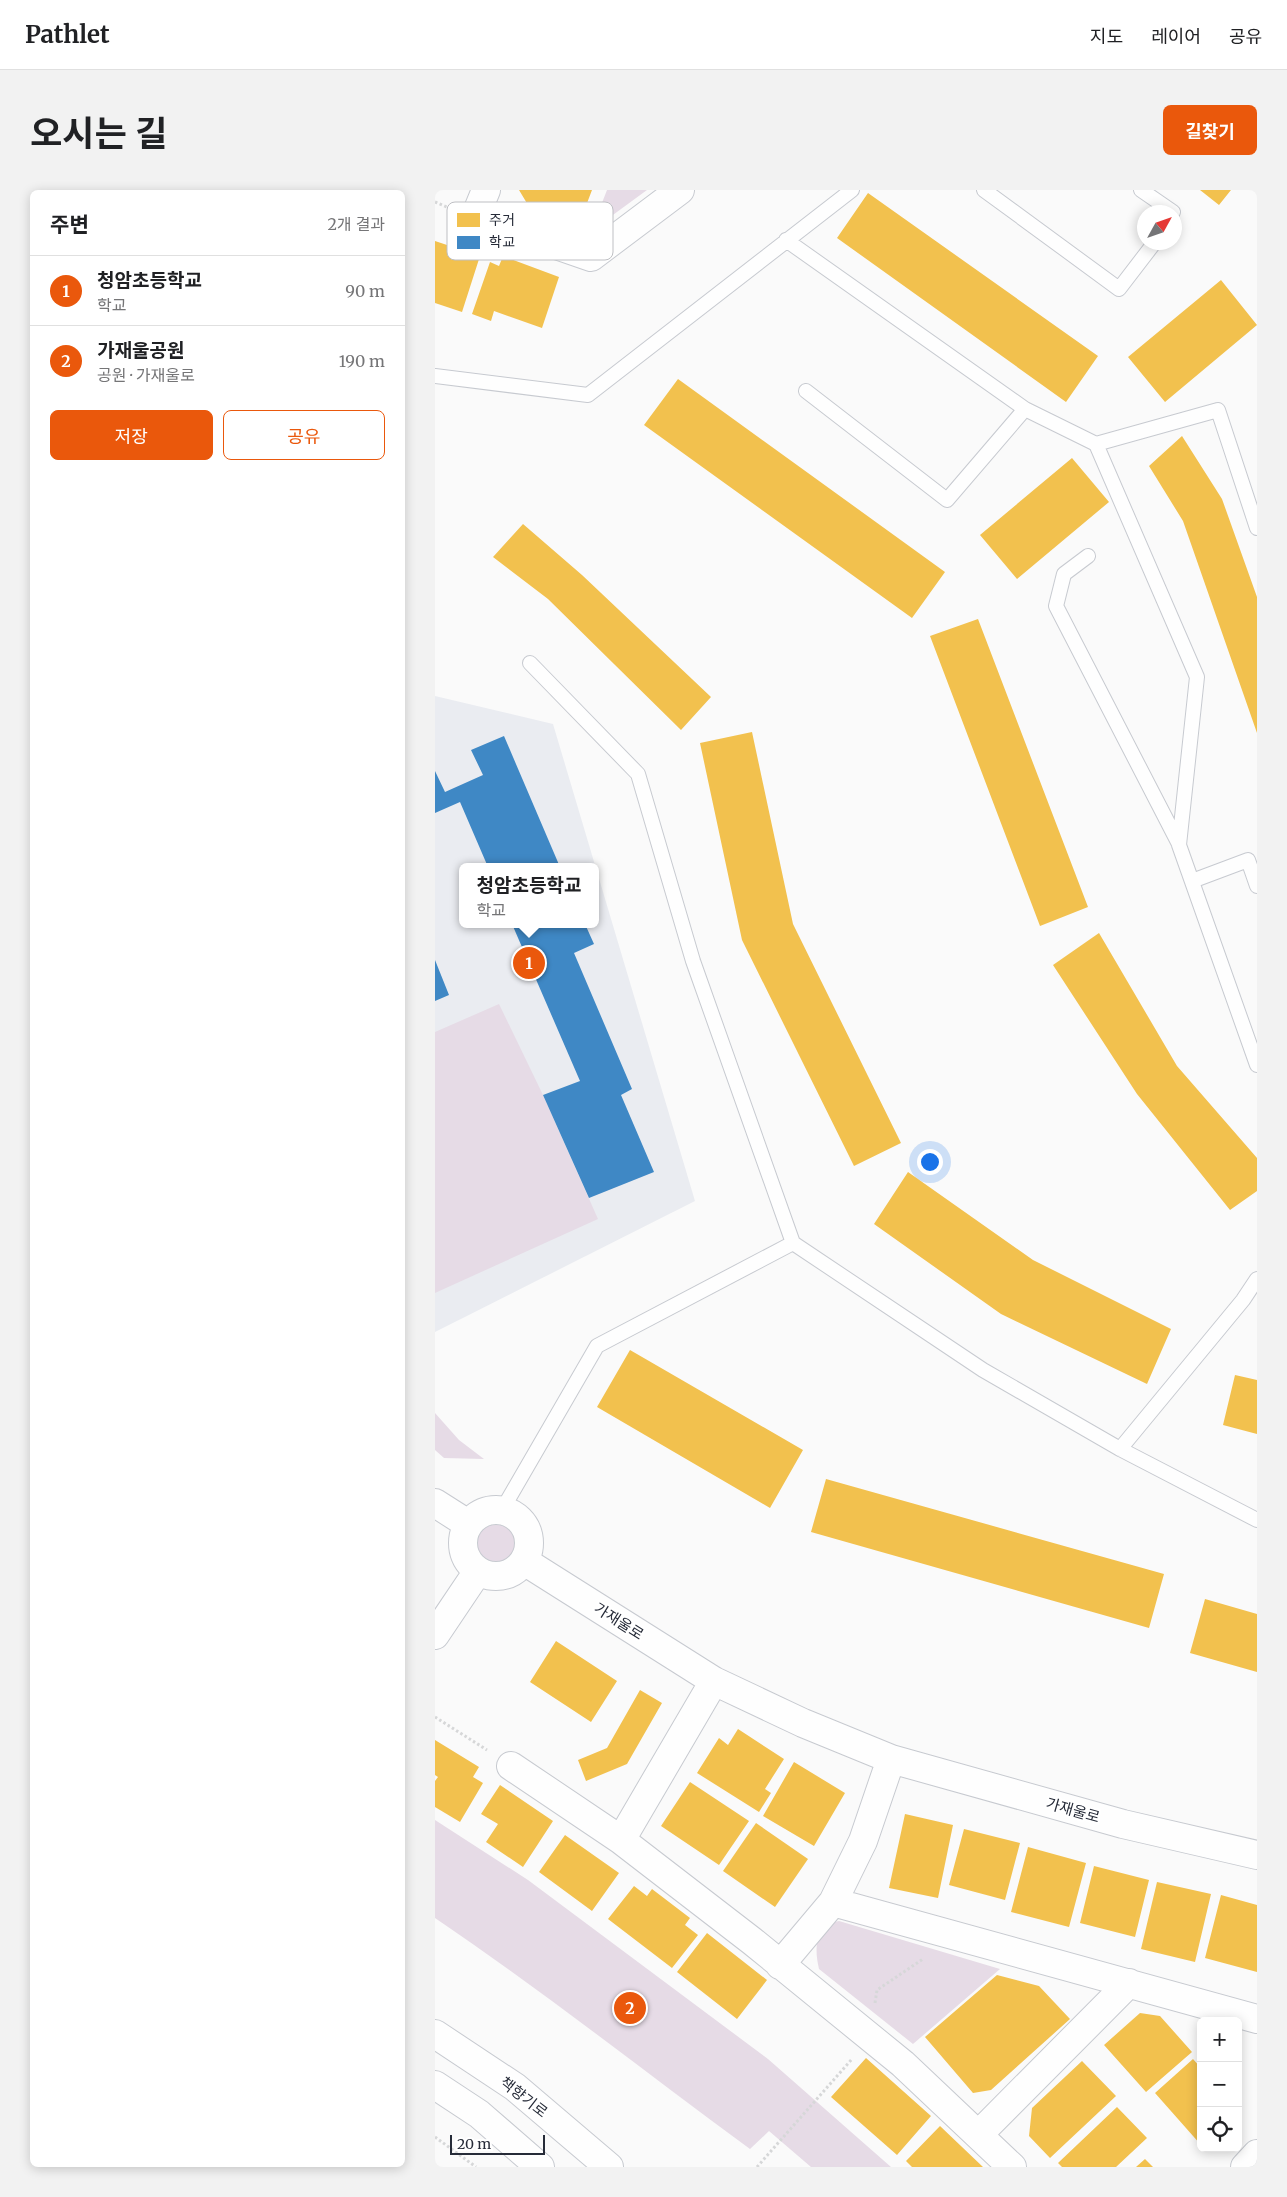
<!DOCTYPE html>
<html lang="ko">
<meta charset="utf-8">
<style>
:root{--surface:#fff;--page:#f2f2f2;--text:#202124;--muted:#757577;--line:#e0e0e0;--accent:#ea580c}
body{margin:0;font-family:Merriweather,"Noto Sans KR",serif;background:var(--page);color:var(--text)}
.controls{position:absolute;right:15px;bottom:15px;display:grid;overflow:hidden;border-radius:8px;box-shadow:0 2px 12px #0003}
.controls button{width:45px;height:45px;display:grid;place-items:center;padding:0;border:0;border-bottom:1px solid var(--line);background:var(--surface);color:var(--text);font:25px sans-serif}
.compass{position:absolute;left:702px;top:15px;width:45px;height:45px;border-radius:50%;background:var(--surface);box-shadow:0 2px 12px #0003;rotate:50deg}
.scale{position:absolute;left:15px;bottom:12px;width:95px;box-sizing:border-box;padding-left:5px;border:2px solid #262b38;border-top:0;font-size:14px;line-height:18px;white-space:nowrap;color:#262b38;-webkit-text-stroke:4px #fff;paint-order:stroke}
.you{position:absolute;left:494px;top:971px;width:18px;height:18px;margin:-12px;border:4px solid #fff;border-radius:50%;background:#1a73e8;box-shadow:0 0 0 8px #1a73e833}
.badge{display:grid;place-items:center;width:32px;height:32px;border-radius:50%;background:var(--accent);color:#fff;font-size:16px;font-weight:700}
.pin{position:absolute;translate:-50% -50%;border:2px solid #fff;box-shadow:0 1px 5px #0006}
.popup{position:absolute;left:24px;top:673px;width:140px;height:65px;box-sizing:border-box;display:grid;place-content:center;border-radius:8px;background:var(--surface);filter:drop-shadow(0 1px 4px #0005);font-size:16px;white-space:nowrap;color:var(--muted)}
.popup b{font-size:19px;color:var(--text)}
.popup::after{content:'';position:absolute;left:50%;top:100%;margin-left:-10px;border:10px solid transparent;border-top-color:var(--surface)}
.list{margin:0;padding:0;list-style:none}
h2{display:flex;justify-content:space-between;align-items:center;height:65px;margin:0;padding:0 20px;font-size:21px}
h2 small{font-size:16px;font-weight:400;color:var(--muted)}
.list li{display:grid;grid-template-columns:32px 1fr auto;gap:15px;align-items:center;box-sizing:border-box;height:70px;padding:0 20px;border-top:1px solid var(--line)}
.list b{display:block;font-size:19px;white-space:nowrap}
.list p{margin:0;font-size:16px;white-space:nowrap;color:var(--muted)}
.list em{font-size:16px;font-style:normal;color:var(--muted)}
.actions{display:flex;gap:10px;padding:15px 20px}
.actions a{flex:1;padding:11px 0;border:1px solid var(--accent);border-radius:8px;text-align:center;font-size:18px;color:var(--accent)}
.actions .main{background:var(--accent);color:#fff}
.icon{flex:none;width:28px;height:28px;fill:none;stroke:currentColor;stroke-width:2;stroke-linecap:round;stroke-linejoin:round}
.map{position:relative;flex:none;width:822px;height:1977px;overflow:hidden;border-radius:8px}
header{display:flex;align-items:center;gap:30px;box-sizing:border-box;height:70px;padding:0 25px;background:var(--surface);border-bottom:1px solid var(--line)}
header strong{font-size:24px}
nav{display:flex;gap:28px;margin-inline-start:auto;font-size:18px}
.intro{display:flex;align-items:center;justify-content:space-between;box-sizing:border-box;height:120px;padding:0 30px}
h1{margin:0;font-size:35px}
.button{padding:12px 22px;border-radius:8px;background:var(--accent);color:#fff;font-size:18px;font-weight:700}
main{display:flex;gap:30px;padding:0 30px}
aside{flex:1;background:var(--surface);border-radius:8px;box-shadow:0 2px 12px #0003}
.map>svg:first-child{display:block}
.built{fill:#eaecf1;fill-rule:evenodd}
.green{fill:#e6dbe6}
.homes{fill:#f2c14e}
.schools{fill:#3f88c5}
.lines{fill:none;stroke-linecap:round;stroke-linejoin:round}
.lane-casing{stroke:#c7cad0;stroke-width:16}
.street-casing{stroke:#c7cad0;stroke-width:30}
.secondary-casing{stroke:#c7cad0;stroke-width:30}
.path{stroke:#d6d7d8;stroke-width:3;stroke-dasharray:2.5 2.5;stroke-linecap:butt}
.lane{stroke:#fefefe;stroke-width:14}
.street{stroke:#fefefe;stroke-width:28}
.secondary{stroke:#fefefe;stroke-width:28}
.labels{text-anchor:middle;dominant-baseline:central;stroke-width:5;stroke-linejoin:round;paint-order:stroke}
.street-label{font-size:15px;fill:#262b38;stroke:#fff}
.key{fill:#fff;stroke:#bebfc3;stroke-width:1}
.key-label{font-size:14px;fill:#262b38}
</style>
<header>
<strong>Pathlet</strong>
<nav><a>지도</a><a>레이어</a><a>공유</a></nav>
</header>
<div class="intro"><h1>오시는 길</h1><a class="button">길찾기</a></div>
<main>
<aside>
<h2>주변<small>2개 결과</small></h2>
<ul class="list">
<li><span class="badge">1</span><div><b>청암초등학교</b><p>학교</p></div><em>90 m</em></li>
<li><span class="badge">2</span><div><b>가재울공원</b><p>공원 · 가재울로</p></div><em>190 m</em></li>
</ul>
<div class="actions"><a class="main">저장</a><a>공유</a></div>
</aside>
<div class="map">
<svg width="822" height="1977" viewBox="0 0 822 1977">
<rect width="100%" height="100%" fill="#fafafa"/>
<!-- built -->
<path class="built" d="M0,506L118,534L260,1011L0,1142ZM28,677H160V734H28Z"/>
<!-- green -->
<path class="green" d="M172,0H212L156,41Z
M64,814L108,905L163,1029L0,1103V842Z
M0,1223L24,1250L49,1269L9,1268L0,1260Z
M42 1353a19 19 0 1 1 38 0a19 19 0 1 1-38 0Z
M0,1630L93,1690L333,1869L456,1977H376L334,1941L315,1959C210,1882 108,1801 0,1728Z
M404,1731L565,1779L478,1854L384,1779C380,1761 380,1749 391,1734Z"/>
<!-- homes -->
<path class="homes" d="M84,0H157L146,29L121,19L119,25L93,15Z
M765,0H796L784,15Z
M433,3L663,166L631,212L402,48Z
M0,51L45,66L27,122L0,113Z
M68,66L124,87L107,138L59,121L56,131L37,124L55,72L64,76Z
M786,90L822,135L730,212L693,167Z
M243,189L510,382L477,428L209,235Z
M747,246L787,309L822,407V543L748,331L714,276Z
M637,268L674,312L582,389L545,345Z
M88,334L147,385L276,507L246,540L113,409L58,367Z
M543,429L653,717L605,736L495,446Z
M317,542L358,734L466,953L419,976L307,750L265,553Z
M664,743L742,876L822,968V1001L795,1020L702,904L618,775Z
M473,982L598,1070L736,1139L712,1194L566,1124L439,1034Z
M195,1160L368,1260L335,1318L162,1217Z
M800,1185L822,1190V1244L788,1235Z
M391,1289L729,1384L714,1438L376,1342Z
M770,1409L822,1424V1482L755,1463Z
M121,1451L182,1491L156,1532L95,1492Z
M205,1500L227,1513L192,1574L151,1591L143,1570L172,1558Z
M303,1539L349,1569L330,1599L336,1603L324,1622L262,1583L284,1548L293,1555Z
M0,1550L44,1577L38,1587L48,1593L25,1632L0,1617V1591L3,1587L0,1585Z
M359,1572L410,1603L379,1656L328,1626Z
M255,1592L314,1631L284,1675L226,1636Z
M65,1595L118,1631L88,1677L51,1652L63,1634L46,1624Z
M470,1624L518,1635L503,1708L454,1698Z
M321,1633L373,1669L340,1717L288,1681Z
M529,1639L585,1653L570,1710L514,1695Z
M130,1645L184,1683L157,1721L104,1682Z
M593,1657L651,1673L634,1737L576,1722Z
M659,1676L714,1690L700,1747L645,1733Z
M722,1692L776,1704L760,1772L706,1759Z
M199,1696L212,1706L217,1699L255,1728L250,1735L263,1745L237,1778L173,1729Z
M786,1705L822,1715V1782L770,1768Z
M272,1743L332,1790L302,1829L242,1782Z
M562,1785L604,1796L635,1829L556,1900L538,1903L490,1847Z
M705,1823L725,1826L757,1862L711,1902L669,1855Z
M431,1868L496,1926L462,1965L396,1907Z
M758,1869L766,1878V1955L720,1903Z
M647,1871L681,1906L615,1968L594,1946L597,1918Z
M682,1917L712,1948L681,1977H627L623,1973Z
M505,1936L548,1977H477L471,1971Z
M710,1969L718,1977H701Z"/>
<!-- schools -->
<path class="schools" d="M69,546L125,677H53L25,612L0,623V581L10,602L48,585L36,560Z
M77,734H150L159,754L139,763L197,899L186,905L219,982L154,1008L108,905L145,891Z
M0,770L14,805L0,811Z"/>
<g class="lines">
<!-- lane casing -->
<g class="lane-casing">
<path id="lane" d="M549,0L684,99L720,52
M706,0L738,22
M351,50L590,219L661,254L762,487L744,655L822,875
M0,186L153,205L417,0
M371,201L512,310L590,219
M661,254L783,220L822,338
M653,366L629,384L621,416L744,654
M95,473L203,584L258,771L358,1053L548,1180L685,1259L822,1330
M757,691L813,670L822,696
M685,1259L808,1110L822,1089
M67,1320L162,1156L358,1053"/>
</g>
<!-- street casing -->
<g class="street-casing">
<path id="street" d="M51,0L40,27L156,67L245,0
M0,1313L33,1334
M28 1353a33 33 0 1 1 66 0a33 33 0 1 1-66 0Z
M89,1371L279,1491L368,1533L456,1569L688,1634L822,1665
M0,1445L43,1381
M76,1576L186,1650L317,1751L468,1874L577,1977
M186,1650L279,1491
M398,1712L822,1829
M345,1775L398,1712L428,1651L456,1569
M544,1944L694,1793
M810,1977L822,1964"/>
</g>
<!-- secondary casing -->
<g class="secondary-casing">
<path id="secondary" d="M0,1844L80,1897L174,1977
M0,1895L44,1924L105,1977"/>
</g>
<!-- path -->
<path class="path" d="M0,12L12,17
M0,1527L52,1560
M440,1813L442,1800L488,1769
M0,1947L41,1977
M322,1977L417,1869"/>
<!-- lane -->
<use href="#lane" class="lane"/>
<!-- street -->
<use href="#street" class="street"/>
<!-- secondary -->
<use href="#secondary" class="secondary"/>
</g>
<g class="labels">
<!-- street labels -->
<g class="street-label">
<text transform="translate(184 1431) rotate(32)">가재울로</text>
<text transform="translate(638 1620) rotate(16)">가재울로</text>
<text transform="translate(89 1907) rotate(38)">책향기로</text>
</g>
</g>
<!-- legend -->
<rect x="12" y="12" width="166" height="58" rx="8" class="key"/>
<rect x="22" y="23" width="23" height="14" fill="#f2c14e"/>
<rect x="22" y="46" width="23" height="13" fill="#3f88c5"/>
<g class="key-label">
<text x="54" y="35">주거</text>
<text x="54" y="57">학교</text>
</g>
</svg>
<div class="controls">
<button>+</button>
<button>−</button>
<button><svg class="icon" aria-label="locate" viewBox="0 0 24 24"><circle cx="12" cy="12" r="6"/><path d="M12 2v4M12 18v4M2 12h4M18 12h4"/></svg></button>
</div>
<svg class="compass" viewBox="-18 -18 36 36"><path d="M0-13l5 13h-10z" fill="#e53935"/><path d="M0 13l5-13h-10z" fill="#757577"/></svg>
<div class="scale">20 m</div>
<div class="you"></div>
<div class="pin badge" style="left:94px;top:773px">1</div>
<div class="popup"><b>청암초등학교</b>학교</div>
<div class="pin badge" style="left:195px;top:1818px">2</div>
</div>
</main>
